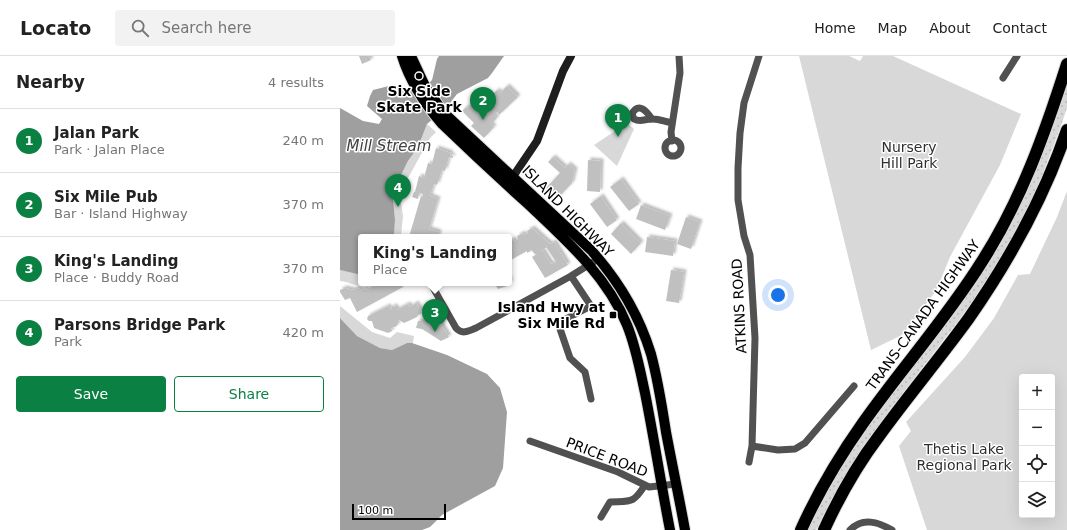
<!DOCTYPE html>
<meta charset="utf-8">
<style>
:root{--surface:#fff;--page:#f2f2f2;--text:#222;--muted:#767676;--line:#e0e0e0;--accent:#0b8043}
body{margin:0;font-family:"DejaVu Sans",sans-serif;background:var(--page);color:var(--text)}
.controls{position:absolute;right:12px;bottom:12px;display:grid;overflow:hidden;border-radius:4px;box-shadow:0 4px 16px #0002}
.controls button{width:36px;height:36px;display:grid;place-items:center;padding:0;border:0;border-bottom:1px solid var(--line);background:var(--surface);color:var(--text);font:20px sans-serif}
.scale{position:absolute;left:12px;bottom:10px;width:94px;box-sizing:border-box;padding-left:4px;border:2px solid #000;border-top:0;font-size:11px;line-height:14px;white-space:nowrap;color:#000;-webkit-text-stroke:3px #fff;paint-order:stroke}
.you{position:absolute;left:438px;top:239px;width:14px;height:14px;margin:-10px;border:3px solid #fff;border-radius:50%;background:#1a73e8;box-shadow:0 0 0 6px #1a73e833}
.badge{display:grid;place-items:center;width:26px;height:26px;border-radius:50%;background:var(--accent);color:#fff;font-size:13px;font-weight:700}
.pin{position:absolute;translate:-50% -33px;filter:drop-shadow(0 1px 2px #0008)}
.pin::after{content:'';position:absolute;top:21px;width:14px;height:12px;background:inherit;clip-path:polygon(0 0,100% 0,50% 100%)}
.popup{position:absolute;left:18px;top:178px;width:154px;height:52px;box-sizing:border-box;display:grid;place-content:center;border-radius:4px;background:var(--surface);filter:drop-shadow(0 1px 3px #0005);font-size:13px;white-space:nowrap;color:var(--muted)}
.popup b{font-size:15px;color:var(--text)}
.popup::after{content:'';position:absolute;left:50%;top:100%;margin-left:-8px;border:8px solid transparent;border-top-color:var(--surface)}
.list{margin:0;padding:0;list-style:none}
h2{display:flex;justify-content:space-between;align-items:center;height:52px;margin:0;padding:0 16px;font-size:17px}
h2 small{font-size:13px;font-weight:400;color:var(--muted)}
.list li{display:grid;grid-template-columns:26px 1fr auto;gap:12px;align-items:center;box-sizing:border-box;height:64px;padding:0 16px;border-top:1px solid var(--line)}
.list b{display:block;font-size:15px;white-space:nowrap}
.list p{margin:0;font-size:13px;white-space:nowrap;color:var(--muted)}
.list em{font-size:13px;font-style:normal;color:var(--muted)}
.actions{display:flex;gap:8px;padding:12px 16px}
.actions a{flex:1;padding:9px 0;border:1px solid var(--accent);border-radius:4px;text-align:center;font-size:14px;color:var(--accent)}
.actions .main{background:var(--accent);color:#fff}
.icon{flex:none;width:22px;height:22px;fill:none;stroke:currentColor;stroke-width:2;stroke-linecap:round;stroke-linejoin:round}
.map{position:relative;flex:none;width:727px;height:474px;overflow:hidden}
header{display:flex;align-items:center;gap:24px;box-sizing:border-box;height:56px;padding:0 20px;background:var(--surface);border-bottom:1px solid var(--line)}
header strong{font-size:19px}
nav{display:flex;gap:22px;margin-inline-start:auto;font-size:14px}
.search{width:280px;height:36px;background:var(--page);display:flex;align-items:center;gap:10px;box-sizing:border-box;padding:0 14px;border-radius:4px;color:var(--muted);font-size:15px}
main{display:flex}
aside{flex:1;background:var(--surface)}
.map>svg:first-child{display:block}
.grass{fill:url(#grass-dots)}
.park{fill:#d8d8d8;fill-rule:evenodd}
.water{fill:#9f9f9f}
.building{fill:#c0c0c0;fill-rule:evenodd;filter:url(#shadow)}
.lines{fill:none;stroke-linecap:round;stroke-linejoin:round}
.primary-casing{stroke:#dbdbdb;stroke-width:12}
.motorway-casing{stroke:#dbdbdb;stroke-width:14}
.minor{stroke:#515151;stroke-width:7}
.secondary{stroke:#1e1e1e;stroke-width:8}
.primary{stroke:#000;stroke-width:10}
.motorway{stroke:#000;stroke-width:12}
.poi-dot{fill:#000;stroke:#fff;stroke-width:1.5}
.labels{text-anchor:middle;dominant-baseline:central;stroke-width:3;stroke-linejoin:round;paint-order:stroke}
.poi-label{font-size:14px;font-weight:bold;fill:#000;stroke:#fff}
.park-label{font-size:14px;fill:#2f2f2f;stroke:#fff}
.street-label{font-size:14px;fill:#000;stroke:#fff}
.water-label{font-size:15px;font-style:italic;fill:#404040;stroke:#fff}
</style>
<header>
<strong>Locato</strong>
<div class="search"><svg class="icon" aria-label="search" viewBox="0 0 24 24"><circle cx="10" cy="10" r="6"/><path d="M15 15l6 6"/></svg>Search here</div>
<nav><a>Home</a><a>Map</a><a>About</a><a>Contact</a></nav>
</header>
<main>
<aside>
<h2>Nearby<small>4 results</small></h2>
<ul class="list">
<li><span class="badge">1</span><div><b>Jalan Park</b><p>Park · Jalan Place</p></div><em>240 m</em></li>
<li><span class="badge">2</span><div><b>Six Mile Pub</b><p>Bar · Island Highway</p></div><em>370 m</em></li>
<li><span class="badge">3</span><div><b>King's Landing</b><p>Place · Buddy Road</p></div><em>370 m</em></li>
<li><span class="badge">4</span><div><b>Parsons Bridge Park</b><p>Park</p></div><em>420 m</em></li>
</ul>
<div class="actions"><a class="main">Save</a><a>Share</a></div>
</aside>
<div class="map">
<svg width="727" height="474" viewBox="0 0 727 474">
<defs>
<pattern id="grass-dots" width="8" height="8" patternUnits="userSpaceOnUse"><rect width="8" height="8" fill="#d8d8d8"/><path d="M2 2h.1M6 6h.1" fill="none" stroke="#b8b8b8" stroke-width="1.8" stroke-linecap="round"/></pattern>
<filter id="shadow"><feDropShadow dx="2.5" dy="-2.5" stdDeviation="1" flood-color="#0004"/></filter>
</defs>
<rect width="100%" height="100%" fill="#fff"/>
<!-- grass -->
<path class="grass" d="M727,24V52L720,72L697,133L669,189L628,252L543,363L520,396L497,433L476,474H466L485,436L521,378L631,233Z"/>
<!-- park -->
<path class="park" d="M459,0H509L520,5L523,0H553L681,58L660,109L610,201L596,235L562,279L531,294Z
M287,67L294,73L277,110L254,89Z
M87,68L96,76L90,82L62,133L60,141L63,160L61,181H54L55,164L53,142L59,123L68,105L78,91Z
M727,135V474H587L559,390L571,375L566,366L625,301L654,262L678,219L690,218L717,161ZM682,321H712V459H682Z
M0,214L21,219V227H25C16,233 9,225 0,225Z
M0,250L32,276L50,282L57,276L74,280L73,287H67L52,294L40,292L17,280L0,262Z"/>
<!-- water -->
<path class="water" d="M99,0H164L152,17L148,22L117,38L107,51L87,68L78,91L68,105L59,123L53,142L55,164L54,181H21V219L0,214V52L23,65L39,68L42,63L27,50L30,40L33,34L53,29L71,35L87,29L92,24L97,3Z
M0,262L17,280L40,292L52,294L67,287H72L107,299L147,318L160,332L167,356L163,412L155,430L102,459L90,471L82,474H0Z"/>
<!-- building -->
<path class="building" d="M19,0H29L31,4L22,8Z
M167,30L178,41L159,59L157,56L154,59L157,62L151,68L154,71L144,82L131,70L134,67L122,55L126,51L127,52L134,46L138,50L144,44L149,49L150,47L147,45L157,34L160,37Z
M96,92L111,97L110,99L113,100V102L109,101L105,115L102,114L97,129L94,128L90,140L98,143L89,173L99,176L98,181H69L81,140L82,141L83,138L79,137L78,143L72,141L74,136H75L79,120L84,122L88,107L92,108Z
M213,101L225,112L228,108L235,114L232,127L218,142L206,132L220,117L208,106Z
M248,104L261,105L260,136L247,135Z
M281,123L299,148L289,155L270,131Z
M261,140L277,164L267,171L250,148Z
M301,149L330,160L325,174L296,163Z
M346,161L360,166L351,193L337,188Z
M281,167L301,187L291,198L271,178Z
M192,172L210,188L214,186L228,209L205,222L192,201L197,198H195L190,193L191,195L187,197V195L169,205V185L173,183L174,185L178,183L177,180L183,177L184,179L188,177L187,175ZM207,189L206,191L216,206L211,208L203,195H200L206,192V190Z
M307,181L335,185L333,200L305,196Z
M331,214L344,216L339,247L326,245Z
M169,222L171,226L167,228V230L158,233L154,227H169Z
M38,227H61L63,231L17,256L10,242L5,244L0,236V234L5,232L13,234L17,232L22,234L25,232L26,234Z
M76,247L82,257L78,259L77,261L64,267L59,264L57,270L51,272L52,275L48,277L34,272L32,265H29L27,263L28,260L48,250L51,254L52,250L56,251V254L68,248L70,251Z
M98,264L109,281L101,285L82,273L76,272L78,265H88Z"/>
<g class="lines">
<!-- primary casing -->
<g class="primary-casing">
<path id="primary" d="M62,0C70,26 84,47 102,68C130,95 159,122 188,148C226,184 267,220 287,269C296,291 300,314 305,337C314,382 321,428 330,474
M71,0L86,32L104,57L251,194C278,224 299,259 311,298C318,324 322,350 326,376C332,408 339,441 345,474"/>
</g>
<!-- motorway casing -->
<g class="motorway-casing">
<path id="motorway" d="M461,474C478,436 499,401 523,367C561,313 606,263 641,207C681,145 705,77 727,8
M484,474C499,441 517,409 539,380C568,340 600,302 629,262C670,203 704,142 727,74"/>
</g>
<!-- minor -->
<path class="minor" d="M663,22L677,0
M312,63C307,56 299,45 292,58L294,63C301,67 306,62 313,63C319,63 326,66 332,67
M325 92a8 8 0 1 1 16 0a8 8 0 1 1-16 0Z
M332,85L331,76L340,17L339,0
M231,220L251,250L218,267L230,302L245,316L251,343
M91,228L116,272C122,279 129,275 136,272L231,220L258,203
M190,385L278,416L309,431L336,428
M412,390L438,394L455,393L465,387L514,330
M409,406L412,390L415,282L410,199L404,180L398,144V112L400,77L404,47L419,0
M261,461L270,446C291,445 293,448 305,429
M510,474C523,461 538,466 552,474"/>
<!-- secondary -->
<path class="secondary" d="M170,125L197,85L223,15L231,0"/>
<!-- primary -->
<use href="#primary" class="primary"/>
<!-- motorway -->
<use href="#motorway" class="motorway"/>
</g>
<!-- markers -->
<g class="poi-dot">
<circle cx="79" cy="20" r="4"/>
<rect x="269" y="255" width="8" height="8" rx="2"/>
</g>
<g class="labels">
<!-- poi labels -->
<g class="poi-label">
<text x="79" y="35">Six Side<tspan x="79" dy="16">Skate Park</tspan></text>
<text x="265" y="251" text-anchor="end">Island Hwy at<tspan x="265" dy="16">Six Mile Rd</tspan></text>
</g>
<!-- park labels -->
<g class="park-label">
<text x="569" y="91">Nursery<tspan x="569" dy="16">Hill Park</tspan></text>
<text x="624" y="393">Thetis Lake<tspan x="624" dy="16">Regional Park</tspan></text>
</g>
<!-- street labels -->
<g class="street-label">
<text transform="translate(228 155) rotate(45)">ISLAND HIGHWAY</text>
<text transform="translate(399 250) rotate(-93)">ATKINS ROAD</text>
<text transform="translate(583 259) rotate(-54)">TRANS-CANADA HIGHWAY</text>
<text transform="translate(267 401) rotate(21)">PRICE ROAD</text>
</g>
<!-- water labels -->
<g class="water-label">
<text x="49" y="90">Mill Stream</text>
</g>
</g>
</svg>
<div class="controls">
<button>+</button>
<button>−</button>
<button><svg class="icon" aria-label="locate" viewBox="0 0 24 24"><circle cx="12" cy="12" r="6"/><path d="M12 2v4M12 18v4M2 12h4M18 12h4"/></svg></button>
<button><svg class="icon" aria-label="layers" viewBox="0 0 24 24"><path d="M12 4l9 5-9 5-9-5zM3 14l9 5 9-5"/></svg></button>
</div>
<div class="scale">100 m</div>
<div class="you"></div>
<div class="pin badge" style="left:278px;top:81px">1</div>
<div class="pin badge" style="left:143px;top:64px">2</div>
<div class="pin badge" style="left:95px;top:276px">3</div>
<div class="popup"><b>King's Landing</b>Place</div>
<div class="pin badge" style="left:58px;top:151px">4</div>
</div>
</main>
